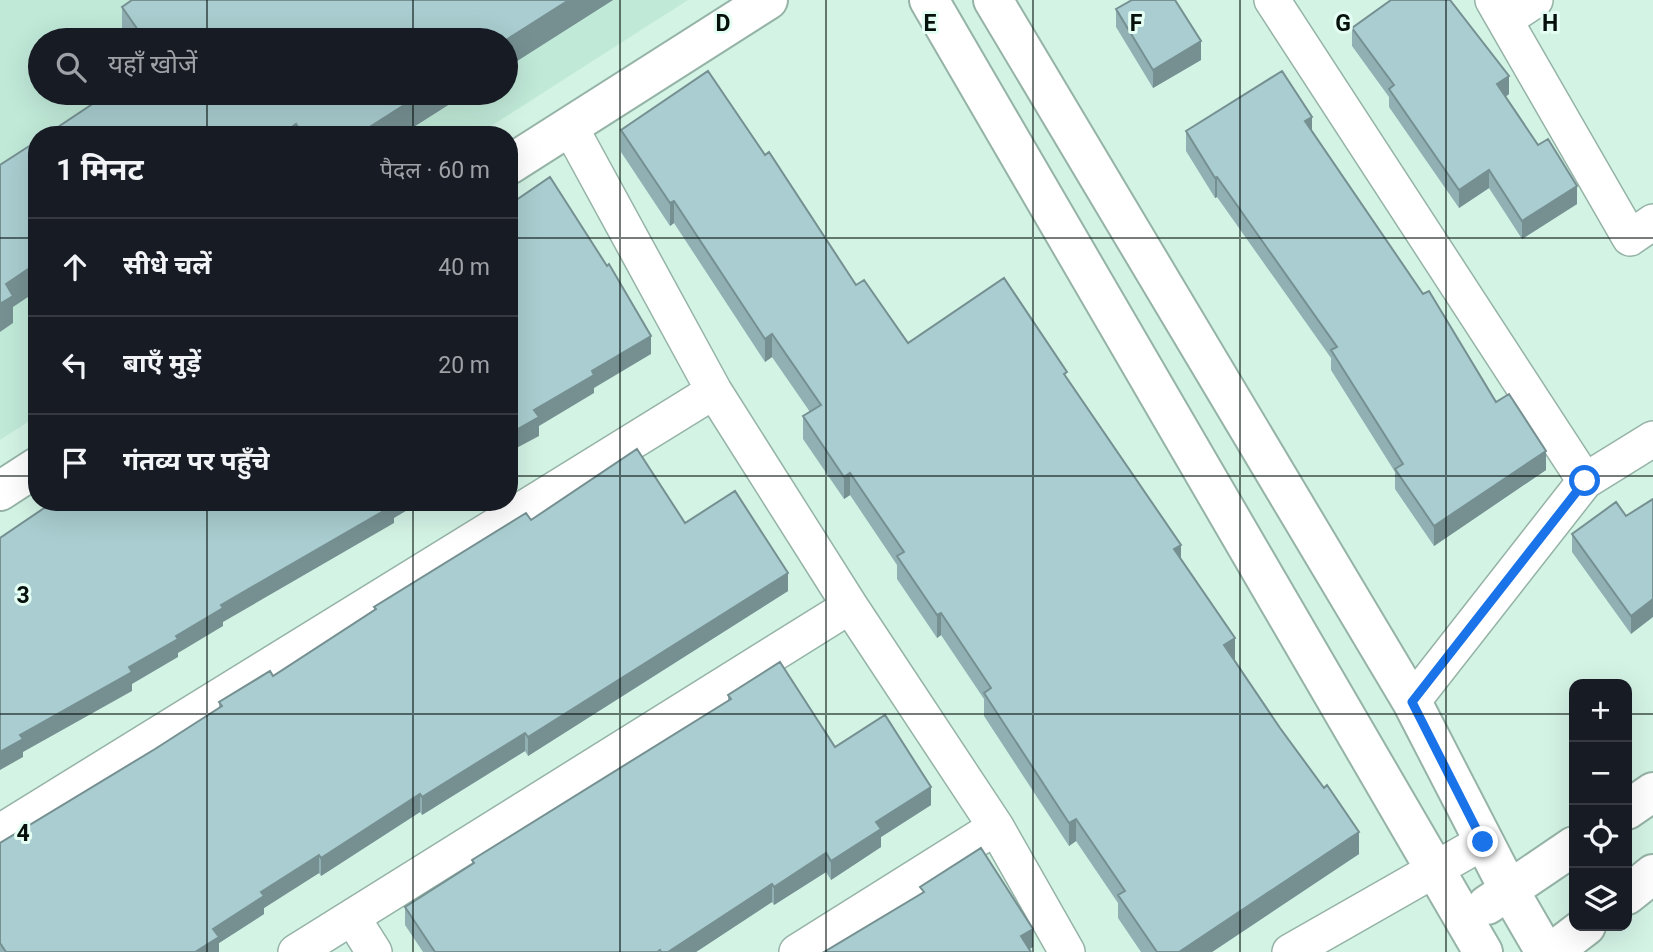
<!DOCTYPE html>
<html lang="hi">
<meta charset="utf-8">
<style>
:root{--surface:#171b24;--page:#20242c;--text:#f1f3f6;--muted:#9ea1a6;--line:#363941}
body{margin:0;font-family:Roboto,"Noto Sans Devanagari",sans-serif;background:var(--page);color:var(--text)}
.controls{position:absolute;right:21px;bottom:21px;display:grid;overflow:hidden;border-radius:14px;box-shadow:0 7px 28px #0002}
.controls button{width:63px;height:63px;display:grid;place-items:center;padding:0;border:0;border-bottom:2px solid var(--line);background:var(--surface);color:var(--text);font:35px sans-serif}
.stop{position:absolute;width:21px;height:21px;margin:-16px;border:5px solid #1a73e8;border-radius:50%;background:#fff}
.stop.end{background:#1a73e8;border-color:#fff;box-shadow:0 2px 7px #0008}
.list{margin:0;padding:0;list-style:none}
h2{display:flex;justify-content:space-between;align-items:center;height:91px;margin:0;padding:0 28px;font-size:30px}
h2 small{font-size:23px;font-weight:400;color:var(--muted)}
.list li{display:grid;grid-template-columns:46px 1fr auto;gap:21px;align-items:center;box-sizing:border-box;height:98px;padding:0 28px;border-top:2px solid var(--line)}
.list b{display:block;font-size:26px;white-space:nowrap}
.list em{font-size:23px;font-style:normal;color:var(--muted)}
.icon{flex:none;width:38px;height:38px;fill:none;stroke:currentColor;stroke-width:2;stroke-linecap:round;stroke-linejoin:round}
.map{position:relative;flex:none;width:1653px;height:952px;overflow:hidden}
.search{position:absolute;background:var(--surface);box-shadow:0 7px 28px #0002;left:28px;top:28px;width:490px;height:77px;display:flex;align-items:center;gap:18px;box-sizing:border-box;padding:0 24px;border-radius:38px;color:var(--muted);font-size:26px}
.panel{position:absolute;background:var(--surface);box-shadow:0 7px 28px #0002;left:28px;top:126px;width:490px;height:385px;border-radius:28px}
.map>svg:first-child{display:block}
.built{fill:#c0e9d8;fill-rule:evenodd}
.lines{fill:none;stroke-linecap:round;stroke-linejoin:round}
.street-casing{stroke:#95b3a6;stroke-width:38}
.secondary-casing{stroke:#95b3a6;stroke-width:42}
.street{stroke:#fff;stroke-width:35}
.secondary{stroke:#fff;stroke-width:38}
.wall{fill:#91b0b3}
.shaded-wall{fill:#769092}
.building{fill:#a9cdd0;stroke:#769092;stroke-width:2}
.route{stroke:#1a73e8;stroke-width:9}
.grid{fill:none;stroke:#06100c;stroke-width:2;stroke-opacity:0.55}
.grid-label{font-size:23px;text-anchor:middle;font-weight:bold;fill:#06100c;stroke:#e5fef3;stroke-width:6;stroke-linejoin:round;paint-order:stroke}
</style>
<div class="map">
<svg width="1653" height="952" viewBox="0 0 1653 952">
<rect width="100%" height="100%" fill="#d3f3e5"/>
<!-- built -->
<path class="built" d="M0,0H688L477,135H37V416L0,440ZM40,40H506V93H40Z"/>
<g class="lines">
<!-- street casing -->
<g class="street-casing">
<path id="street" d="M1272,0L1585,481L1653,439
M1493,0L1630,238L1653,222
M1506,19L1535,0
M570,127L714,391L850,606L996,827L1067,952
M1412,702L1585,481
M0,832L714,391
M352,917L374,952
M296,952L850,606
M797,952L996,827
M1290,952L1483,842"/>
</g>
<!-- secondary casing -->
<g class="secondary-casing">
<path id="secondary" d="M929,0L1483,952
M993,0L1412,702L1509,890L1545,952
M509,165L768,0
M0,491L37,467
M1627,810L1653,792
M1627,895L1653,874
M1487,905L1574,846
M1552,952L1586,926"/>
</g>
<!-- street -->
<use href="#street" class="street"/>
<!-- secondary -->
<use href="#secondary" class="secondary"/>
</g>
<!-- wall -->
<path class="wall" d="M132,0H613L506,68V40H126L122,34V7Z
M1116,9L1201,60L1153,88L1116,27Z
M1352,28L1509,94L1505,97L1577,204L1522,239L1489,188L1459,208L1389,107V97L1352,46Z
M467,93L401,135H46Z
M621,130L765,155L856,285L908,343L1067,378L1181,559L1234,661L1359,854L1212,952H1141L1118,918V903L1076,841L1069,846L984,716V699L941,635L937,638L897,579V565L850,495L844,499L803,439V416L810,412L772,357L765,362L674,223L670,226L621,152Z
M1186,131H1312L1496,402L1546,470L1434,546L1395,489V472L1331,370V358L1217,197L1215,198L1186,151Z
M1653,499L1631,634L1572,552V534L1626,516Z
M531,520L685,523L788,591L528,756L525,751L422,815L420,812L321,876L319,873L264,908V914L219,943V952H0V843L155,749L219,708V702L273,676L374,610V607Z
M728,695L835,747L931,805L881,837V847L831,880L826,872L774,905L772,902L696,952H423L405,925V907L472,864V860L728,701Z"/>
<!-- shaded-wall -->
<path class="shaded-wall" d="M569,0H613L506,68V40Z
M1201,41V60L1153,88V70Z
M1509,76V94L1497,103V84Z
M423,93H467L401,135H357Z
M1312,117V137L1305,121Z
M296,124V135H281Z
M1489,170V188L1459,208V190Z
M1217,177V197L1215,198V178Z
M1577,186V204L1522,239V221Z
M674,201V223L670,226V203Z
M37,263V291L13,307V323L0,332V304L6,284Z
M772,334V357L765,362V339Z
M651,336V354L594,388V393L539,426V436L509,452V434L534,410L592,371Z
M1546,451V470L1434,546V526Z
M850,473V495L844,499V477Z
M392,502H421L394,518V523L223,622V626L178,653V657L132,684V691L23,752V757L0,770V752L20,735L129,667L221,605Z
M1181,545V567L1174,549Z
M788,573V591L528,756V737Z
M1653,599V617L1631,634V616Z
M941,613V635L937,638V615Z
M1235,638V661L1224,645Z
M525,733V751L422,815V797Z
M931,787V805L881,837V847L831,880V861L876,822Z
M420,794V812L321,876V858Z
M1076,819V841L1069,846V823Z
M1359,832V854L1212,952H1179Z
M826,853V872L774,905V887Z
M319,855V873L264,908V914L219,943V952H195L213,929L261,892Z
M772,884V902L696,952H668Z
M1033,929V947L1025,952L1021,936Z"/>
<!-- building -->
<path class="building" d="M132,0H569L506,40H145L122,7Z
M1132,0H1175L1201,41L1153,70L1116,9Z
M1391,0H1450L1509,76L1497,84L1538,145L1548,139L1577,186L1522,221L1489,170L1459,190L1389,89L1394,85L1352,28Z
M708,71L765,155L769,152L856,285L864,280L908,343L1004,278L1067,372L1064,374L1181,545L1174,549L1235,638L1224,645L1280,728L1324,788L1327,785L1359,832L1179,952H1157L1118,895L1125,891L1076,819L1069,823L984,693L991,688L941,613L937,615L897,556L904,552L850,473L844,477L803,416L821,405L772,334L765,339L674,201L670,203L621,130Z
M1282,71L1312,117L1305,121L1423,294L1429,291L1496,402L1509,394L1546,451L1434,526L1395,469L1403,464L1331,350L1337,347L1217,177L1215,178L1186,131Z
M109,93H423L357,135H303L296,124L281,135H46Z
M37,141V263L6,284L13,296L0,304V165Z
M550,177L607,266L609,264L651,336L592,371L594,375L534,410L539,417L509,434V205Z
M637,449L685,523L735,491L788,573L528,737L525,733L422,797L420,794L321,858L319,855L261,892L264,896L213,929L219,937L195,952H6L0,943V843L155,749L222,706L219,702L270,671L273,676L376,609L374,607L526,513L531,520Z
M1653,499V599L1631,616L1572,534L1616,502L1626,516Z
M53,502H392L394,505L221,605L223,608L176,636L178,639L129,667L132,672L20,735L23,739L0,752V538Z
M780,662L835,747L885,715L931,787L876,822L881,829L831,861L826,853L774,887L772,884L668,952H661L660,950L657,952H435L405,907L474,863L472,860L731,699L728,695Z
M981,848L1033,929L1021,936L1031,952H824L924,892L920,887Z"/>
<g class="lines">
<!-- route -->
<path class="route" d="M1483,842L1412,702L1585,481"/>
</g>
<!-- grid -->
<path class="grid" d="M207,0V40M413,0V40M620,0V952M826,0V952M1033,0V952M1240,0V952M1446,0V952M207,93V135M413,93V135M0,238H37M509,238H1653M0,476H37M509,476H1653M207,502V952M413,502V952M0,714H1574M1627,714H1653"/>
<g class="grid-label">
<text x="723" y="31">D</text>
<text x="930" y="31">E</text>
<text x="1136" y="31">F</text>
<text x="1343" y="31">G</text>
<text x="1550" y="31">H</text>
<text x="23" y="603">3</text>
<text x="23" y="841">4</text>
</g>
</svg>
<div class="controls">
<button>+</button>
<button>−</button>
<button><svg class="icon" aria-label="locate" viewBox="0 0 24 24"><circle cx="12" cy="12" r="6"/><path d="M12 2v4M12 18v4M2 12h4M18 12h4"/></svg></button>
<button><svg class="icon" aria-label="layers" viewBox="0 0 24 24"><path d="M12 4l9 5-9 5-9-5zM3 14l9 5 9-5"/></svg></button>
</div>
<div class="stop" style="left:1585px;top:481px"></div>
<div class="stop end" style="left:1483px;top:842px"></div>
<div class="search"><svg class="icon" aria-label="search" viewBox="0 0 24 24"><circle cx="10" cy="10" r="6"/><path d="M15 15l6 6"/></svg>यहाँ खोजें</div>
<section class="panel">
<h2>1 मिनट<small>पैदल · 60 m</small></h2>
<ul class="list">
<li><svg class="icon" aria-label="ahead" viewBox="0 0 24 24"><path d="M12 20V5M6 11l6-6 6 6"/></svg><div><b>सीधे चलें</b></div><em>40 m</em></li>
<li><svg class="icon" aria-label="left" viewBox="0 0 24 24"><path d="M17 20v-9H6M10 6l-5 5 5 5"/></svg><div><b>बाएँ मुड़ें</b></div><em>20 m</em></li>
<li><svg class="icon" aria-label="arrive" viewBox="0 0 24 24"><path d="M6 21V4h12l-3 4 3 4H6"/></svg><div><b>गंतव्य पर पहुँचे</b></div></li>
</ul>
</section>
</div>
